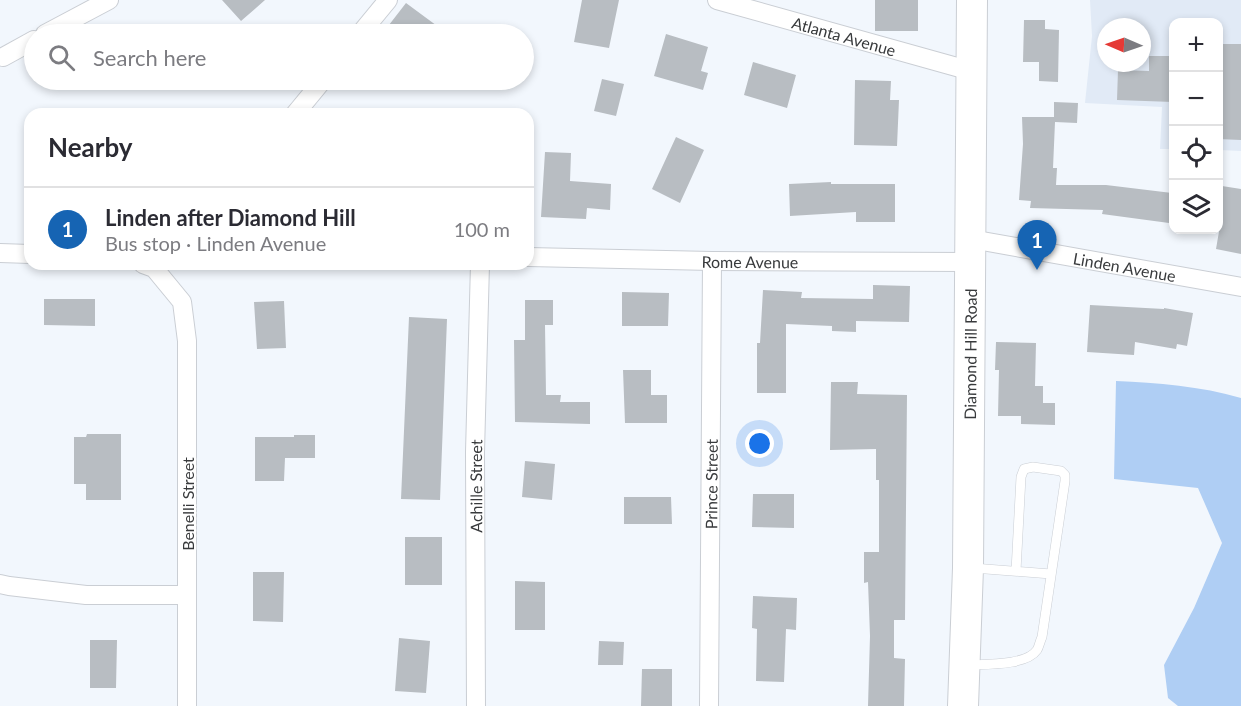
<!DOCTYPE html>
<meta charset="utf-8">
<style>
:root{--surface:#fff;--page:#f7f7f7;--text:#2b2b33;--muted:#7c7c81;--line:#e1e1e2;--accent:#1664b3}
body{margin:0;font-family:Lato,sans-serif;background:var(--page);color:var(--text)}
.controls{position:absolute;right:18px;top:18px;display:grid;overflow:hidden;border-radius:12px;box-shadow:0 3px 9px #0003}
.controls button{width:54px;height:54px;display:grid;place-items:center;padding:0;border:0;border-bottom:2px solid var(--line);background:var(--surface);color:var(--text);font:30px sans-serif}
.compass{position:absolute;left:1097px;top:18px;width:54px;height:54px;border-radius:50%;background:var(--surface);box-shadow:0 3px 9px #0003;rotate:272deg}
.you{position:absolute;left:760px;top:444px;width:21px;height:21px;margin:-15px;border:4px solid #fff;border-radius:50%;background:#1a73e8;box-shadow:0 0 0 9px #1a73e833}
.badge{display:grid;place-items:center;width:39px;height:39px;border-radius:50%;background:var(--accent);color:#fff;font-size:20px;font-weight:700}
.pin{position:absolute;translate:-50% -50px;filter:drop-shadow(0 2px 3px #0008)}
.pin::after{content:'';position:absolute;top:32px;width:21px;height:18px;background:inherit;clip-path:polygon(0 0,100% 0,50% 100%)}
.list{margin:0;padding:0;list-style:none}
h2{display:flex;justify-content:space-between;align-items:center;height:78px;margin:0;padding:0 24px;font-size:26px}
h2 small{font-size:20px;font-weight:400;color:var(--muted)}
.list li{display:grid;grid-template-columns:39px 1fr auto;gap:18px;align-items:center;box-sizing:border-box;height:84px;padding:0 24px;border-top:2px solid var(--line)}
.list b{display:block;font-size:22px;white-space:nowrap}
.list p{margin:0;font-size:20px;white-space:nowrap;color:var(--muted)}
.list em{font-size:20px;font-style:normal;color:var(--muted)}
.icon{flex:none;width:33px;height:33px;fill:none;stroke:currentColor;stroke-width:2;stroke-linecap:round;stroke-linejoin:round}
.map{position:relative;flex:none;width:1241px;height:706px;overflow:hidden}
.search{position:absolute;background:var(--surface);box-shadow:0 3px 9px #0003;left:24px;top:24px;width:510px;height:66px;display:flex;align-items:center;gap:15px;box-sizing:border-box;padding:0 21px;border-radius:33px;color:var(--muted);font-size:22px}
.panel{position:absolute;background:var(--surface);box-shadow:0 3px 9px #0003;left:24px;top:108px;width:510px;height:162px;border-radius:18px}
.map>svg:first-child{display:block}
.built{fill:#e1eaf6;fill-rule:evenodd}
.green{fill:#afcef4}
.building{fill:#b8bdc2}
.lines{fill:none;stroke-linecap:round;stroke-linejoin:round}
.service-casing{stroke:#caced4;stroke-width:10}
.minor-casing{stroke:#caced4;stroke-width:20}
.primary-casing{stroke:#caced4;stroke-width:32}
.service{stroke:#fff;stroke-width:9}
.minor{stroke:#fff;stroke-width:18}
.primary{stroke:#fff;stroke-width:30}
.labels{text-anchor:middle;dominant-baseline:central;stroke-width:4.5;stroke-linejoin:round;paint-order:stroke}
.street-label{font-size:16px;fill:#383a3c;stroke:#fff}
</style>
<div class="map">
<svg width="1241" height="706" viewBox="0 0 1241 706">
<rect width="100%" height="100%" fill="#f2f7fd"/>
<!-- built -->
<path class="built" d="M1090,0H1241V151L1219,150L1218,22H1174L1173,149H1160L1162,107L1085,103L1092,36ZM1106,27H1142V63H1106Z"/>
<!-- green -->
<path class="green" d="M1116,381C1157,383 1201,386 1241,398V706H1178L1168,698L1164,665L1194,608L1222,543L1198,488L1114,479Z"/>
<!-- building -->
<path class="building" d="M222,0H265L241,21Z
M582,0H619L609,48L574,42Z
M875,0H918V31H875Z
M406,3L448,34H382Z
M1024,20H1045V29L1059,30L1058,82L1039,81V62H1023Z
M666,34L708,47L701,71L708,73L703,90L654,76Z
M1218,44H1241V140L1218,139Z
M1149,56H1173V102L1117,100L1118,70L1149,71Z
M753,62L796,75L787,108L744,95Z
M602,79L624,84L616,116L594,111Z
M855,80L891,81L890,100H899L897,146L854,145Z
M1054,102L1078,103L1077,123L1055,122L1053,168H1057L1056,185H1106L1172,193L1169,223L1102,214L1103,210L1030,208L1031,201L1019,200L1023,144L1022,117H1054Z
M676,137L704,150L680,203L652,189Z
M545,152L571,153L570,181L611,184L610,210L587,208L586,219L541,217Z
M831,182V184H895V222H856V212L790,216L789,184Z
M1222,186L1241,189V254L1216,249L1222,214L1218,213V209Z
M873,285L910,286L909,322L856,321V332L832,331V326L786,324V393H757V343H760L763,290L802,292L801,298L873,299Z
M622,292L669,293L668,326H622Z
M44,299H95V326L44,325Z
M525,300H553V325H545L546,395H561L560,402H590V424L515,422L514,340H525Z
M284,301L286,348L257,349L254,302Z
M1090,305L1164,309V308L1193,313L1187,346L1177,344L1176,349L1135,342L1134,355L1087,352Z
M409,317L447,319L440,500L401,499Z
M996,342L1036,343L1035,386H1043V403H1055V425L1021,424V416H998L999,370H995Z
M623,370H651V395H667V423H625Z
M831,382H858L857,394L907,395L905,620H894V658L905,659L904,706H868L870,636L868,582L864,583V552H879V480H876V449L830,450Z
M87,434H121V500H86V484H74V437H86Z
M294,435H315V458H285L284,481H255V437H294Z
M525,461L555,464L552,500L522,497Z
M753,494H794V528L752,527Z
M624,497H671L672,524H624Z
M405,537H442V585H405Z
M253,572H284L283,622L253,621Z
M515,581L545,582V630H515Z
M753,596L797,598L796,630L786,629L784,682L756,681L757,629L752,628Z
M399,638L430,641L426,693L395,691Z
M90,640H117L116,688H90Z
M599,641L624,642L623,665H598Z
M642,669H672V706H641Z"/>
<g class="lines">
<!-- service casing -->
<g class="service-casing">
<path id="service" d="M973,568L1051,574
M967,665C985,664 1026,666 1037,650C1039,647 1040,641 1042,637L1065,481V475L1061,471L1033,467L1024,469L1021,477L1016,571"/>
</g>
<!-- minor casing -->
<g class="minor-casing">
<g id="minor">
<path id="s1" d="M717,0L971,71"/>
<path d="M45,34L109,0"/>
<path d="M360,34L388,0"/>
<path d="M3,57L34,40"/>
<path d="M295,114L323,80"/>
<path id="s2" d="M971,239L1241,287"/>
<path d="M0,253L30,254"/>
<path id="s3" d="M528,257L712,261L971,262"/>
<path d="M143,264L154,268L182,302L187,341V706"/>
<path d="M0,584L9,586L86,595H186"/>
<path id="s4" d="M476,706L475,452L480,264"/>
<path id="s5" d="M709,706L712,261"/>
</g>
</g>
<!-- primary casing -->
<g class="primary-casing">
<g id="primary">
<path id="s6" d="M963,706L968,568L972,0"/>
</g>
</g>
<!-- service -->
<use href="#service" class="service"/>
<!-- minor -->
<use href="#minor" class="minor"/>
<!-- primary -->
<use href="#primary" class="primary"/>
</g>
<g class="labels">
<!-- street labels -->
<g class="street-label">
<text stroke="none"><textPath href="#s1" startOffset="132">Atlanta Avenue</textPath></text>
<text stroke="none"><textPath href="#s3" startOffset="222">Rome Avenue</textPath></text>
<text stroke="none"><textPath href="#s2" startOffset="156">Linden Avenue</textPath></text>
<text stroke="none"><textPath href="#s6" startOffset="352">Diamond Hill Road</textPath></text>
<text stroke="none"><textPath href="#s5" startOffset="222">Prince Street</textPath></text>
<text stroke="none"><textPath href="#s4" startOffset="220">Achille Street</textPath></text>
<text transform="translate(187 504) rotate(-90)">Benelli Street</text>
</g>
</g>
</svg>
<div class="controls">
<button>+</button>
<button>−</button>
<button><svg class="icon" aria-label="locate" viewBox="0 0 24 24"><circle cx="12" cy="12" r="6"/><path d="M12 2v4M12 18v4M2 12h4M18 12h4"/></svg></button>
<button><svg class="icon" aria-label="layers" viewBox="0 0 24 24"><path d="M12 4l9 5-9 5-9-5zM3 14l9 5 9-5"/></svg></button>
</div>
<svg class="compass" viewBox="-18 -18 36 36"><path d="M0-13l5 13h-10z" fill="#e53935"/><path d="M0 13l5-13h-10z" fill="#7c7c81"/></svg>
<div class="you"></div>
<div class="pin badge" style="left:1037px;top:270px">1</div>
<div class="search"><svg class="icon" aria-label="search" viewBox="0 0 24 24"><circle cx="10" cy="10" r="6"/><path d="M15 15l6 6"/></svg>Search here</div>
<section class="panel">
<h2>Nearby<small></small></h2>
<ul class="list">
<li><span class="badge">1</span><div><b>Linden after Diamond Hill</b><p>Bus stop · Linden Avenue</p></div><em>100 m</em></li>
</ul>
</section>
</div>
